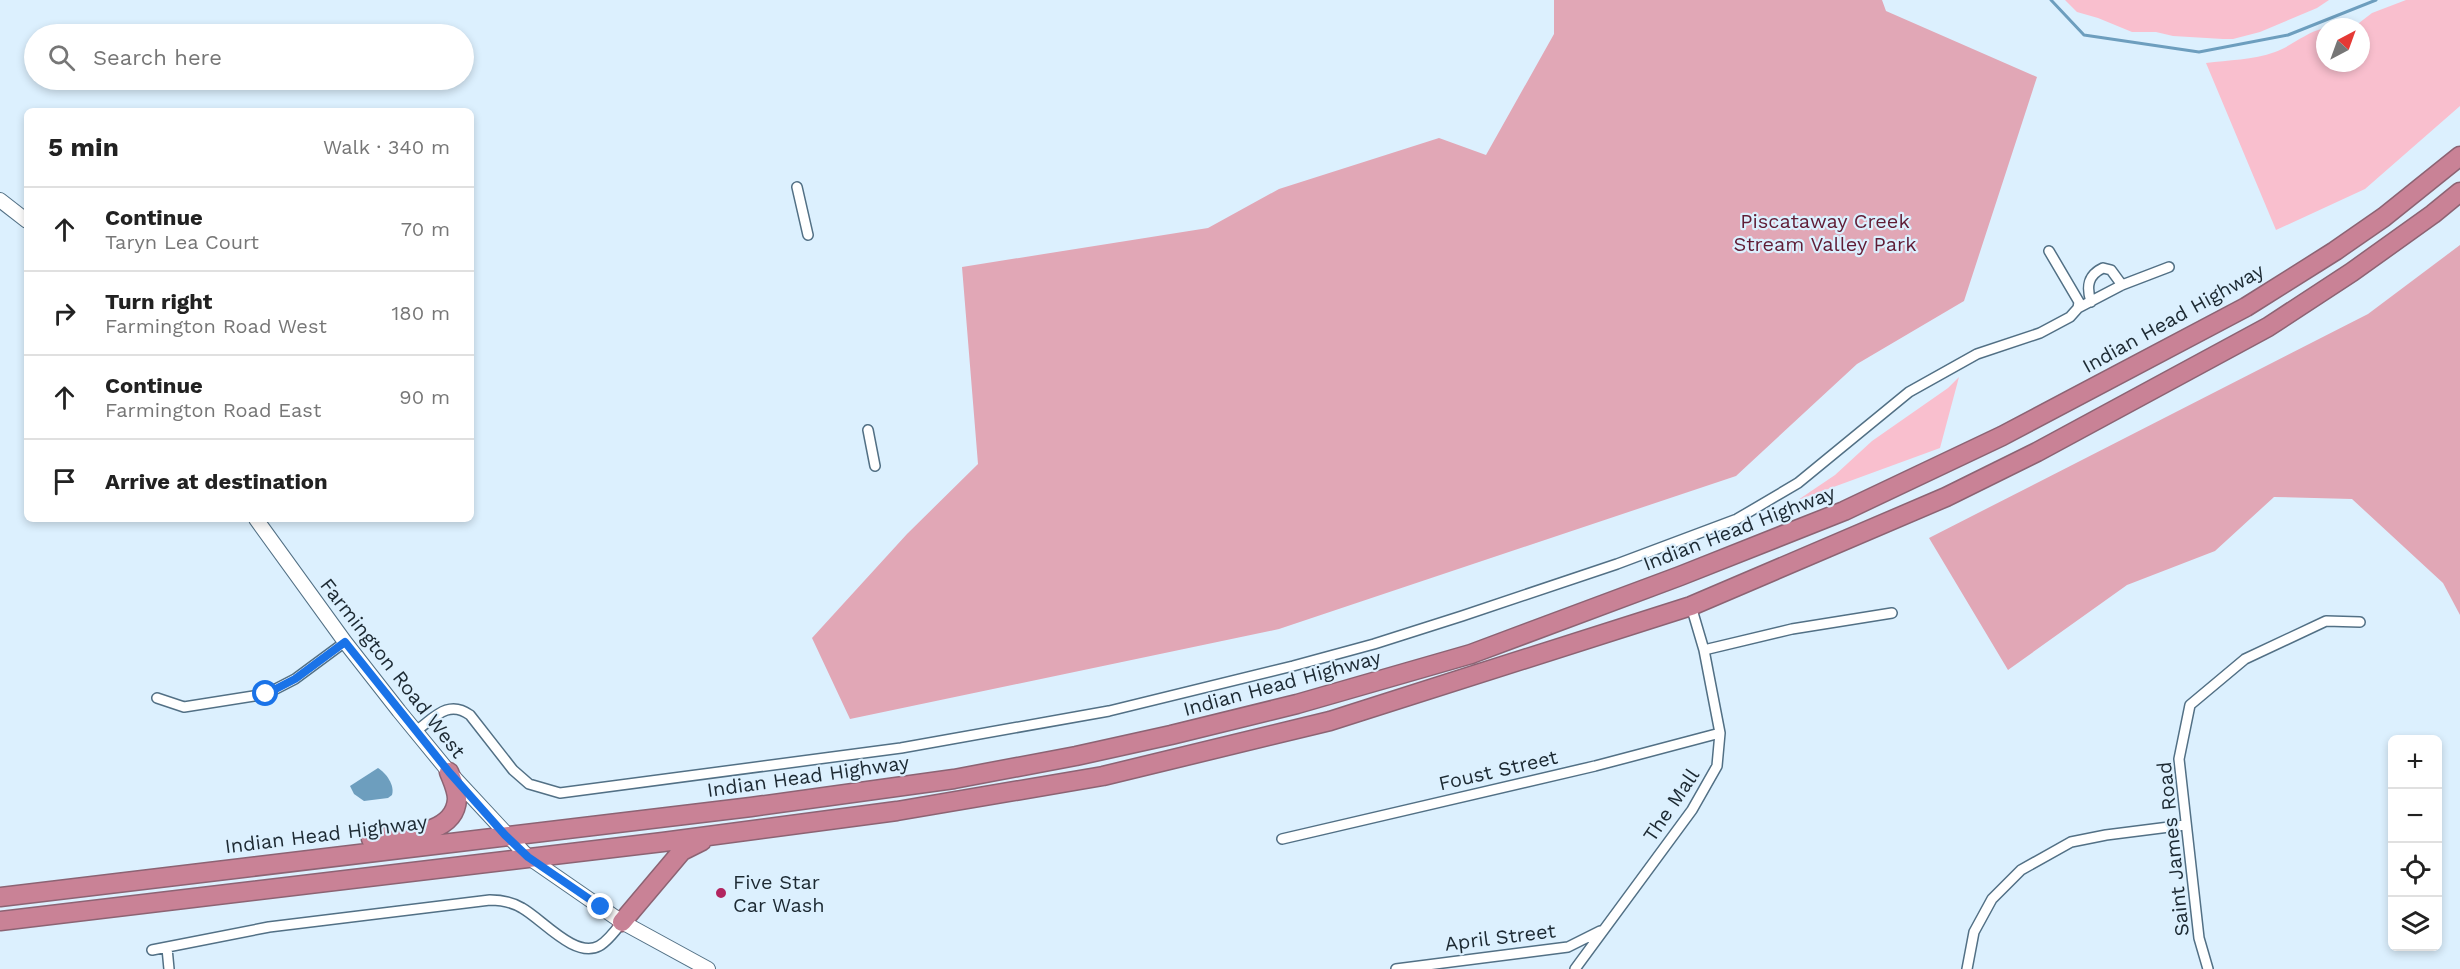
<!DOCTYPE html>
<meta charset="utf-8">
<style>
:root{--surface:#fff;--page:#f6f6f6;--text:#222;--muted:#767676;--line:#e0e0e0}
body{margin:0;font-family:"Work Sans",sans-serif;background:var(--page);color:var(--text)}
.controls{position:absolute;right:18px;bottom:18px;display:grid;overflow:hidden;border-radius:9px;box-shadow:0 3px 9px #0003}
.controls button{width:54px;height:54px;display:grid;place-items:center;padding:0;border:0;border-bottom:2px solid var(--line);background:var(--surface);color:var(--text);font:30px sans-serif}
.compass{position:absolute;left:2316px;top:18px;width:54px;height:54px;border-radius:50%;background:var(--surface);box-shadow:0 3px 9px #0003;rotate:41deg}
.stop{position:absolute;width:18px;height:18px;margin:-14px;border:4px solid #1a73e8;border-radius:50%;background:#fff}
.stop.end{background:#1a73e8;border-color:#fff;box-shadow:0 2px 6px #0008}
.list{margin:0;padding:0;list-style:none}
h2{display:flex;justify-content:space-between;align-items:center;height:78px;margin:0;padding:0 24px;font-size:26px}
h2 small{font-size:20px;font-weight:400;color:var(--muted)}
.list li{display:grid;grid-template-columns:39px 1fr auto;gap:18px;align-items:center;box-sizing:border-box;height:84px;padding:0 24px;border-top:2px solid var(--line)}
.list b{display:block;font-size:22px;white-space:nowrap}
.list p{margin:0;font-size:20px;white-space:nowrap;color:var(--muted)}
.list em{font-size:20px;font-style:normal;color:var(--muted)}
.icon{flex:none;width:33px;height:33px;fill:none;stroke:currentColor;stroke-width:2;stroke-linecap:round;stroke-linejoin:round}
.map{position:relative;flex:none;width:2460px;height:969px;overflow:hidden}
.search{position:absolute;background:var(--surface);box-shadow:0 3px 9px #0003;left:24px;top:24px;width:450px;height:66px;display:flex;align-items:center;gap:15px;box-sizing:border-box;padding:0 21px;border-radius:33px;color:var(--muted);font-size:22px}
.panel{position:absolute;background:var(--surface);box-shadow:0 3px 9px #0003;left:24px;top:108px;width:450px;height:414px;border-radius:9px}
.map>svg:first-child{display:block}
.green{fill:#f9bfce}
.forest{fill:#e1a7b6}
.water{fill:#6d9ebe}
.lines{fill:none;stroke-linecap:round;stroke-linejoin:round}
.stream{stroke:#6d9ebe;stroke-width:3}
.street-casing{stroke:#527085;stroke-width:12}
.secondary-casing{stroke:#527085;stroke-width:16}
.highway-casing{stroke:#8c6373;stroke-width:21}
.street{stroke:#fff;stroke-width:9}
.secondary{stroke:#fff;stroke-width:14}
.highway{stroke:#c98296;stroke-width:18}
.route{stroke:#1a73e8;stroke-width:8}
.poi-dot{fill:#b2255f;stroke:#dcf0fe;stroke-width:2}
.labels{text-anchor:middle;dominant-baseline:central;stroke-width:4.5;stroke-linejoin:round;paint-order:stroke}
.park-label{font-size:20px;fill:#601c35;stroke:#dcf0fe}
.street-label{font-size:20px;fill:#1c2932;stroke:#dcf0fe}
.poi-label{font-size:20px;fill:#1c2932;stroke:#dcf0fe;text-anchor:start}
</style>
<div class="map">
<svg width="2460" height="969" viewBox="0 0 2460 969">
<rect width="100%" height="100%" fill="#dcf0fe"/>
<!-- green -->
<path class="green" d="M2065,0H2329L2317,8L2260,32L2233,39H2223L2173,36L2156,32H2132L2098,18L2077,12Z
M2406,0H2460V106L2365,189L2276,230L2206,63C2228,60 2253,60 2275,52C2292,46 2306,32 2325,28V63H2361V27H2351L2359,23L2372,13Z
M1959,377L1940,448L1798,500L1835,475L1872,441L1948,388Z"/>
<!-- forest -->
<path class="forest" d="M1554,0H1882L1886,11L2037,77L1964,301L1857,364L1736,476L1279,629L850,719L812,638L907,534L978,464L962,267L1208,228L1279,189L1439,138L1486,155L1554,34Z
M2460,245V615L2443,583L2352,499L2274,497L2215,551L2127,585L2008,670L1929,538L2368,314Z"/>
<!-- water -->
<path class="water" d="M378,768C386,773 395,785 392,795L388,798L364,801L354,794L350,786Z"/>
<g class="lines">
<!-- stream -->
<path class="stream" d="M2051,0L2084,35L2199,52L2288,35L2376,0"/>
<!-- street casing -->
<g class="street-casing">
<path id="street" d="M797,187L808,235
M2049,251L2079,302L2078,308
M2091,302C2086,286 2088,275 2103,268L2111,270L2122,285
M868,430L875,466
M1704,650L1792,629L1892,613
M157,698L184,707L266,694L295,679L345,642
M416,731C434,718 448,699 470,715L513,770L529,784L560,793L901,748L1109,711L1293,666L1374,644L1462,616L1617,564L1737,519L1798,483L1909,392L1977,354L2040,333L2070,317L2078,308L2122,285L2169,267
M1282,839L1595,766L1720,733
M167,948L169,969
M152,950L269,927L490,900C502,900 512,902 522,908C542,919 575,959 599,946C608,941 616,930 622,922
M1396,969L1568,947L1600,931
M1575,969L1692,810L1717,766L1720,733L1704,650L1691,606
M1967,969L1974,932L1992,899L2021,870L2071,842L2106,835L2185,825
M2208,969L2199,938L2179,759L2190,705L2245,659L2326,621L2360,622"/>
</g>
<!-- secondary casing -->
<g class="secondary-casing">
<path id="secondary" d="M0,200L27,221
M256,519L345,642L399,711L449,772L528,857L622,922L708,969"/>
</g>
<!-- highway casing -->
<g class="highway-casing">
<path id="highway" d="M371,839C398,835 455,837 457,799C457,790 452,780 449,772
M0,897L751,807L954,779L1076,756L1171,735L1297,704L1471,654L1680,576L1844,511L2002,436L2246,307L2335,251L2384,217L2460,156
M0,921L663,842L897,811L1103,776L1330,721L1691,606L1946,497L2037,452L2268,327L2352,272L2433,214L2460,192
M622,922L682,851L702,841"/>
</g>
<!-- street -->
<use href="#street" class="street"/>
<!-- secondary -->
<use href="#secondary" class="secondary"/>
<!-- highway -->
<use href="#highway" class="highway"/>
</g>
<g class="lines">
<!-- route -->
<path class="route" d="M266,694L295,679L345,642L449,772L505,835L528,857L601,907"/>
</g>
<!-- markers -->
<circle class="poi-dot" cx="721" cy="893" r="6"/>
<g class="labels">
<!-- park labels -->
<g class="park-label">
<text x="1825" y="221">Piscataway Creek<tspan x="1825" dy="23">Stream Valley Park</tspan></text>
</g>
<!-- street labels -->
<g class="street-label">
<text transform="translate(2173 318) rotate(-29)">Indian Head Highway</text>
<text transform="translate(1739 528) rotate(-21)">Indian Head Highway</text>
<text transform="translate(393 668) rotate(52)">Farmington Road West</text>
<text transform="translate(1282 683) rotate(-15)">Indian Head Highway</text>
<text transform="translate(1498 770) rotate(-13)">Foust Street</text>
<text transform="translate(808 776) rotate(-8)">Indian Head Highway</text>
<text transform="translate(1671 805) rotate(-56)">The Mall</text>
<text transform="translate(326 834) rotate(-7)">Indian Head Highway</text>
<text transform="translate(2173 849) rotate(-96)">Saint James Road</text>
<text transform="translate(1500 937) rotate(-7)">April Street</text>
</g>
<!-- poi labels -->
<g class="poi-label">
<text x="733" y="882">Five Star<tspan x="733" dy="23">Car Wash</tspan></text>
</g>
</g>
</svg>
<div class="controls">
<button>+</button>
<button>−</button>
<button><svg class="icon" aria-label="locate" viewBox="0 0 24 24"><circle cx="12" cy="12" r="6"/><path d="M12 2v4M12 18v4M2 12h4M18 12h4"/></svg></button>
<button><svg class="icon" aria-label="layers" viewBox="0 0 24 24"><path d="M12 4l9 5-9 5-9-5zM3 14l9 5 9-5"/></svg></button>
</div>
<svg class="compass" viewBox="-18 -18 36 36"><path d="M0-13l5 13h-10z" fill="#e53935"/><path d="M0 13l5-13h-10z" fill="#767676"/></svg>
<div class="stop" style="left:266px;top:694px"></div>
<div class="stop end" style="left:601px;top:907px"></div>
<div class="search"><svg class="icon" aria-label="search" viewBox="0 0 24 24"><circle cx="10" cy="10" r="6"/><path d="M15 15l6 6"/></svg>Search here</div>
<section class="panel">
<h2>5 min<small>Walk · 340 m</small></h2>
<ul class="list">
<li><svg class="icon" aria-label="ahead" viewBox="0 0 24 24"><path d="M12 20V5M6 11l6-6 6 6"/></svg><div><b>Continue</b><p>Taryn Lea Court</p></div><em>70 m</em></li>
<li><svg class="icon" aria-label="right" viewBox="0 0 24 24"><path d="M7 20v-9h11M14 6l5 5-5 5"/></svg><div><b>Turn right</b><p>Farmington Road West</p></div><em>180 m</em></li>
<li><svg class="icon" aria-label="ahead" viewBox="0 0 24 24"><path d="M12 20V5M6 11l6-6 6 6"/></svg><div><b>Continue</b><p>Farmington Road East</p></div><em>90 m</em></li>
<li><svg class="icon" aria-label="arrive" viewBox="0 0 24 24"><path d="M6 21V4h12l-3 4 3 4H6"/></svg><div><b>Arrive at destination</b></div></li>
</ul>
</section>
</div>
